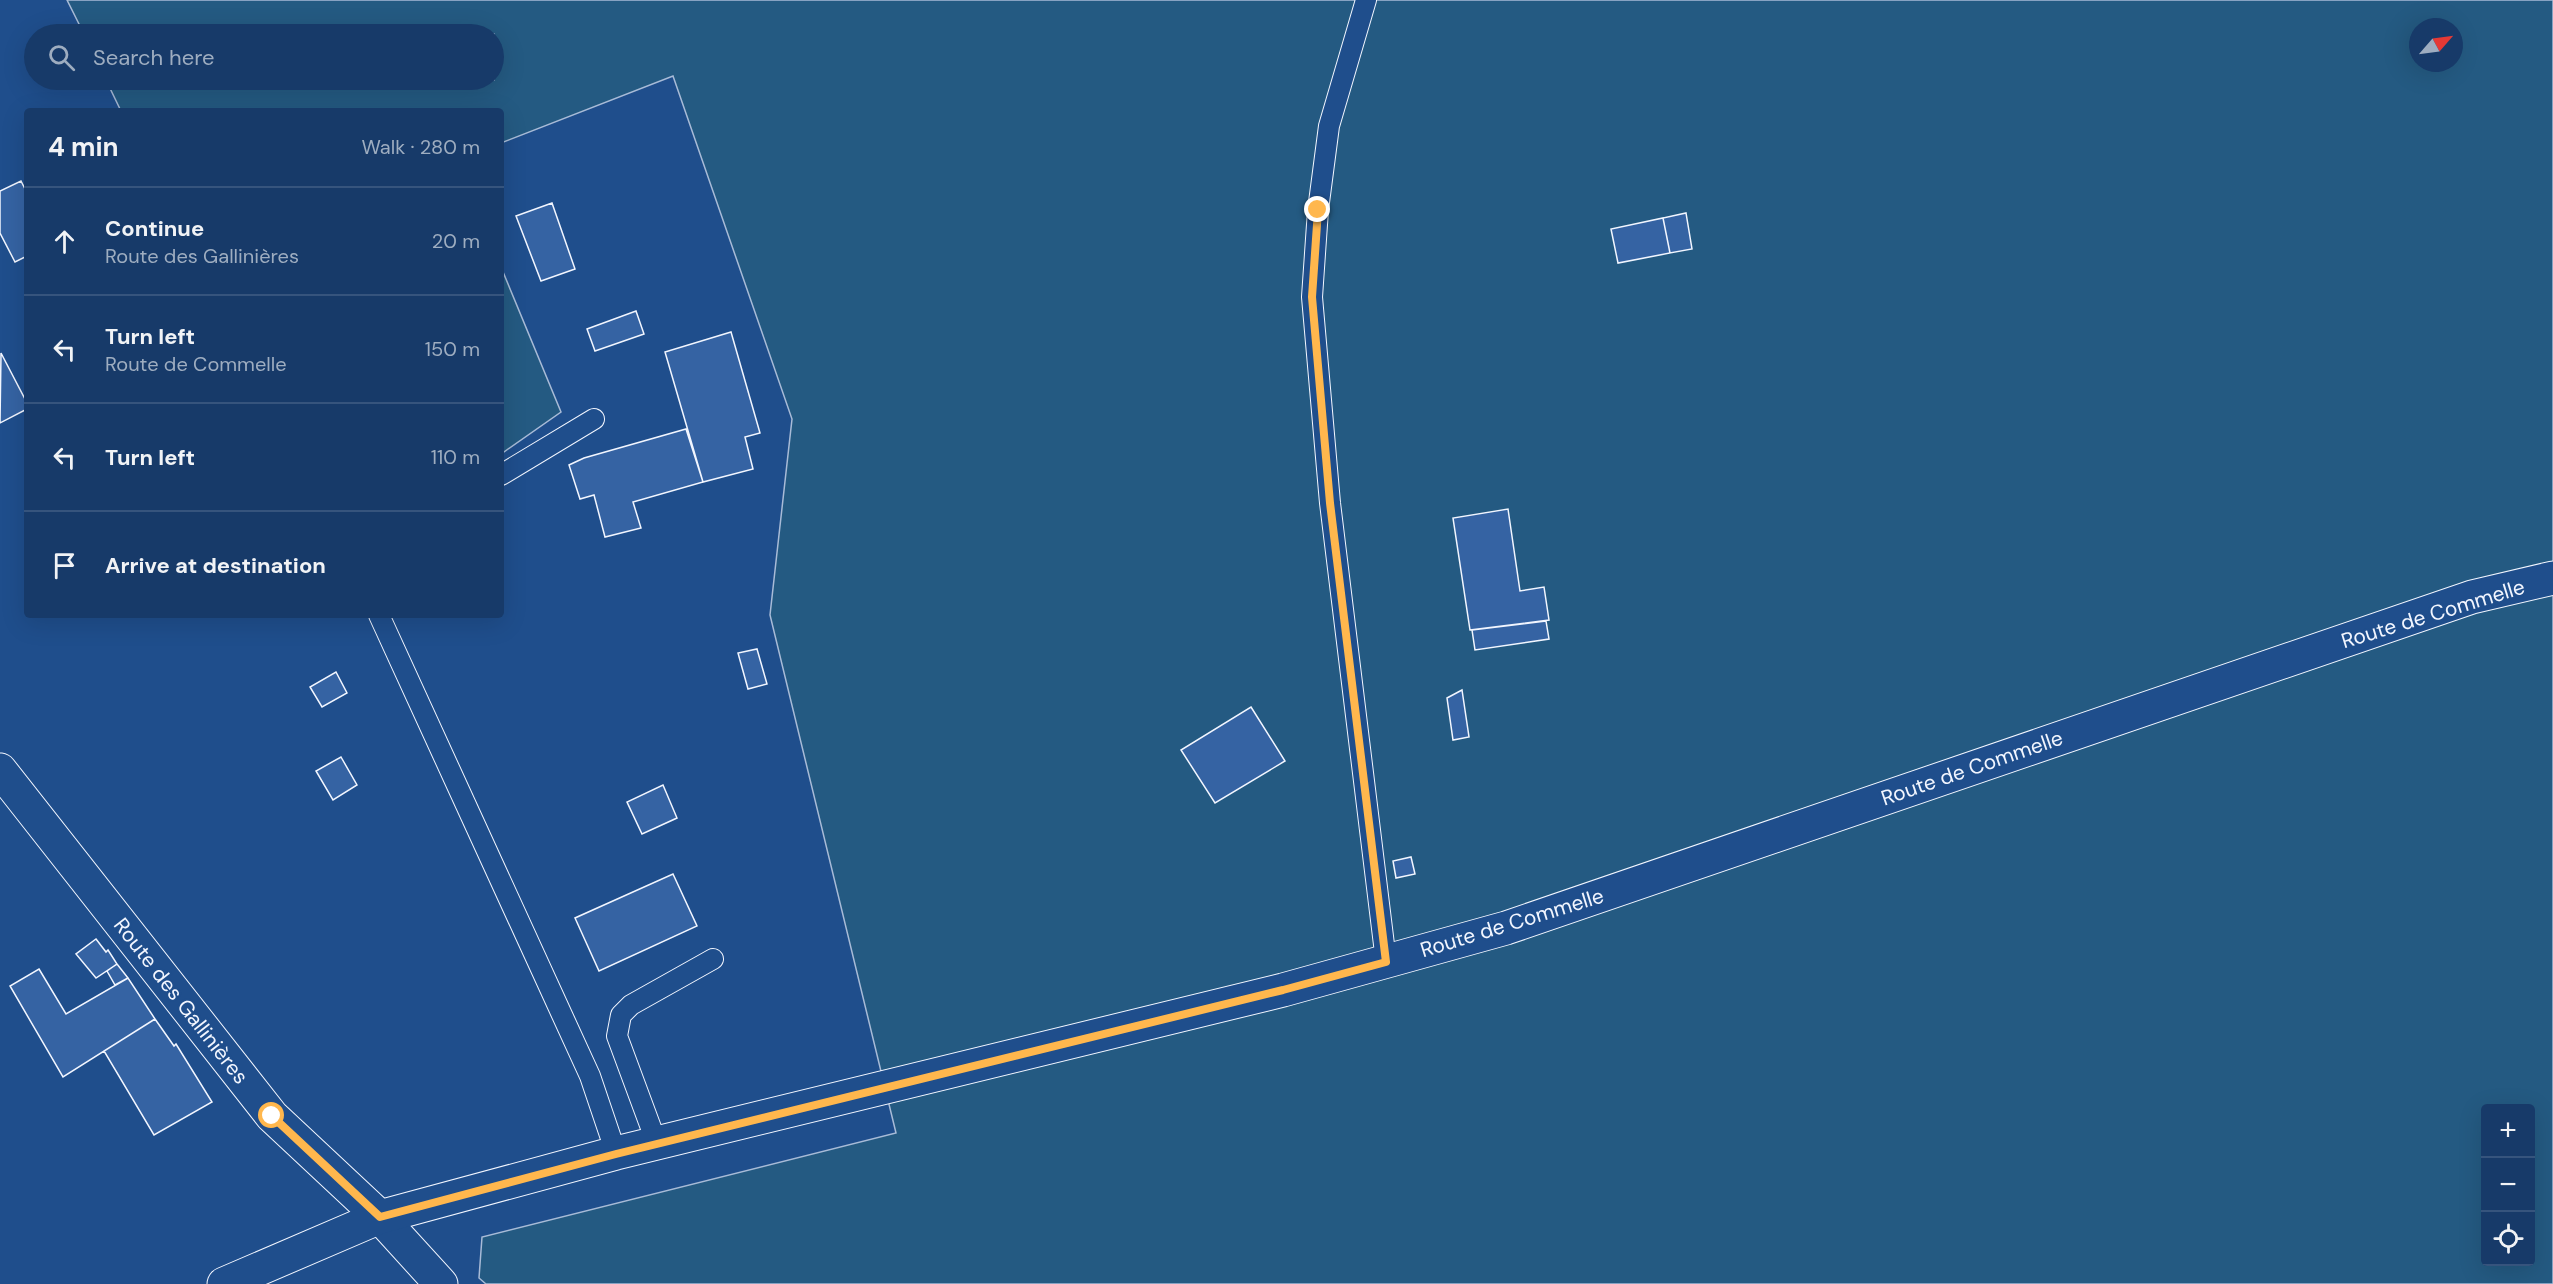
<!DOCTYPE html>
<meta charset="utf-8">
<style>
:root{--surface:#173a69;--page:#20416f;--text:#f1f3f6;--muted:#9eadc0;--line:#36547d}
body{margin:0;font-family:"DM Sans",sans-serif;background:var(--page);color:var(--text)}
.controls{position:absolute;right:18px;bottom:18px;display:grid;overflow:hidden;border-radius:6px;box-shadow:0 6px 24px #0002}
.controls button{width:54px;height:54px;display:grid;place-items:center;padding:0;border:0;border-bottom:2px solid var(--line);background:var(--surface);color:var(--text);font:30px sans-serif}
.compass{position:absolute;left:2409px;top:18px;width:54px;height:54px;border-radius:50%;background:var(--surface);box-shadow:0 6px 24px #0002;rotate:62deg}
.stop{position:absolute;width:18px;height:18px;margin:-14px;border:4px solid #ffb74d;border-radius:50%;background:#fff}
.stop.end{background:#ffb74d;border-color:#fff;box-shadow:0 2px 6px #0008}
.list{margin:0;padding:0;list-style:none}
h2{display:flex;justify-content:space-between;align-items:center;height:78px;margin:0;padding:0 24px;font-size:26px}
h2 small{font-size:20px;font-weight:400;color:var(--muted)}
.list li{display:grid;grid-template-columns:39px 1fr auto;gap:18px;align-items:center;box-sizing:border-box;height:108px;padding:0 24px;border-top:2px solid var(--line)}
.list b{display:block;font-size:22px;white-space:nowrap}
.list p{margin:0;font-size:20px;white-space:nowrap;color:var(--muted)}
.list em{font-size:20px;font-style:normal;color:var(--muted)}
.icon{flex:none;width:33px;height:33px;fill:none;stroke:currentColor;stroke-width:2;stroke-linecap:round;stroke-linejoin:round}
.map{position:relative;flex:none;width:2553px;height:1284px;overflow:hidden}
.search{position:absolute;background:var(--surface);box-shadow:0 6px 24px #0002;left:24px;top:24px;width:480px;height:66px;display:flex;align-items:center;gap:15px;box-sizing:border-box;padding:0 21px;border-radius:33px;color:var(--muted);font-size:22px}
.panel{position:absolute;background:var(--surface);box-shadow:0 6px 24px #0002;left:24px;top:108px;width:480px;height:510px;border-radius:6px}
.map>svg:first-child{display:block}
.green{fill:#245a82;stroke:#a8bbd7;stroke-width:1.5;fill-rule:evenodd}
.building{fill:#3563a3;stroke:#f2f6ff;stroke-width:1.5}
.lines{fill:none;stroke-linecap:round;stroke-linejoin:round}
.lane-casing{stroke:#f2f6ff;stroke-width:22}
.street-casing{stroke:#f2f6ff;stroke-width:35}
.secondary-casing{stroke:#f2f6ff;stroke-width:35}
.lane{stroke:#1f4e8c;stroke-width:20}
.street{stroke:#1f4e8c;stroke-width:33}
.secondary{stroke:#1f4e8c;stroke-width:33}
.route{stroke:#ffb74d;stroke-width:8}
.labels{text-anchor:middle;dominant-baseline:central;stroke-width:4.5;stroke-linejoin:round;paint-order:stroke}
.street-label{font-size:21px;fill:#f2f6ff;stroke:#1f4e8c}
</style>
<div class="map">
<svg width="2553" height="1284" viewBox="0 0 2553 1284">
<rect width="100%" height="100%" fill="#1f4e8c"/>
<!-- green -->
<path class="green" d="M67,0H2553V1284H486L479,1278L482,1237L896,1133L770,615L792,419L673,76L501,143V111H121L106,80H494V34H84ZM2418,27H2454V63H2418ZM2486,1108H2530V1262H2486Z
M501,267L561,412L501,454Z"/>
<!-- building -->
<path class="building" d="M21,181L27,193V256L15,262L0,233V191Z
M552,203L575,269L541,281L516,216Z
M1686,213L1692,249L1670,253L1663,218Z
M1663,218L1670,253L1618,263L1611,229Z
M636,311L644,334L595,351L587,329Z
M731,332L760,433L745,437L753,469L703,482L665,352Z
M1,353L27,403V409L0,423Z
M686,429L703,482L633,502L641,528L605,537L594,495L580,499L569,465L584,458Z
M1508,509L1520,591L1544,587L1549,620L1470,630L1453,518Z
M1546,621L1549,639L1475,650L1472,630Z
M757,649L767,684L748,689L738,653Z
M336,672L347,693L322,707L310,687Z
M1462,690L1469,737L1453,740L1447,698Z
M1251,707L1285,761L1215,803L1181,750Z
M341,757L357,785L333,800L316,771Z
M663,785L677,818L642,834L627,802Z
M1411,857L1415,874L1396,878L1393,861Z
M673,874L697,926L599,971L575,918Z
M96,939L106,952L108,950L117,964L96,978L76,954Z
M117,964L128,978L115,985L107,971Z
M39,969L66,1014L128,978L155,1019L63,1077L10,986Z
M155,1019L174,1046L176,1044L212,1102L154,1135L104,1051Z"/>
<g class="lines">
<!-- lane casing -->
<g class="lane-casing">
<path id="lane" d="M1366,0L1329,126L1318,210L1312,297L1330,503L1386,961
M501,475L594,419
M379,615L590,1076L616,1153
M657,1144L617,1036L621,1015L631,1005L713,959"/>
</g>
<!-- street casing -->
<g class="street-casing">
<path id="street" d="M0,770L272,1116L380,1217L441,1284"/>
</g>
<!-- secondary casing -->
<g class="secondary-casing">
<path id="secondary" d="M224,1284L380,1217L616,1153L1283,990L1506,928L2472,597L2553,578"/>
</g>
<!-- lane -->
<use href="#lane" class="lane"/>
<!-- street -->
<use href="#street" class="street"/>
<!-- secondary -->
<use href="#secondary" class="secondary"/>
</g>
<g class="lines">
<!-- route -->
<path class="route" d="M272,1116L380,1217L616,1154L1283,990L1386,962L1330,503L1312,297L1318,210"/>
</g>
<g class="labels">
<!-- street labels -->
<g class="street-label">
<text transform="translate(2433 614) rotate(-17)">Route de Commelle</text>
<text transform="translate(1972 768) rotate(-19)">Route de Commelle</text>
<text transform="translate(1512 923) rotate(-17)">Route de Commelle</text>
<text transform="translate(181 1001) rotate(52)">Route des Gallinières</text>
</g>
</g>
</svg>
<div class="controls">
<button>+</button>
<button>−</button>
<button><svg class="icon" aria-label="locate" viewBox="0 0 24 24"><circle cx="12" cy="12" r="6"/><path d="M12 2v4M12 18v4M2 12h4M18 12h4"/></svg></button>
</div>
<svg class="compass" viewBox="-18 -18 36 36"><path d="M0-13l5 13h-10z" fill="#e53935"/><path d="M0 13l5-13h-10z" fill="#9eadc0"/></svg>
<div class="stop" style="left:272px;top:1116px"></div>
<div class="stop end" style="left:1318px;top:210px"></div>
<div class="search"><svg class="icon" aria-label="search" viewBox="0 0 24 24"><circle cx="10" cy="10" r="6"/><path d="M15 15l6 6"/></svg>Search here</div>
<section class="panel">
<h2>4 min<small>Walk · 280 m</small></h2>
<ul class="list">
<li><svg class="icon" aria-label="ahead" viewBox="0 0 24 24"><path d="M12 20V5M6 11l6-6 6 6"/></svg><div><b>Continue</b><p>Route des Gallinières</p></div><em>20 m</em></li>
<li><svg class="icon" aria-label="left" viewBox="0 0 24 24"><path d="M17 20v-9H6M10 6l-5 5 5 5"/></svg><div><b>Turn left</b><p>Route de Commelle</p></div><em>150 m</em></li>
<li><svg class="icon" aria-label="left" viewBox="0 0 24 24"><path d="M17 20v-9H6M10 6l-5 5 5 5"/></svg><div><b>Turn left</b></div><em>110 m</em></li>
<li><svg class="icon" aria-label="arrive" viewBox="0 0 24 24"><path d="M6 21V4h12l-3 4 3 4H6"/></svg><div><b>Arrive at destination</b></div></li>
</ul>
</section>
</div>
